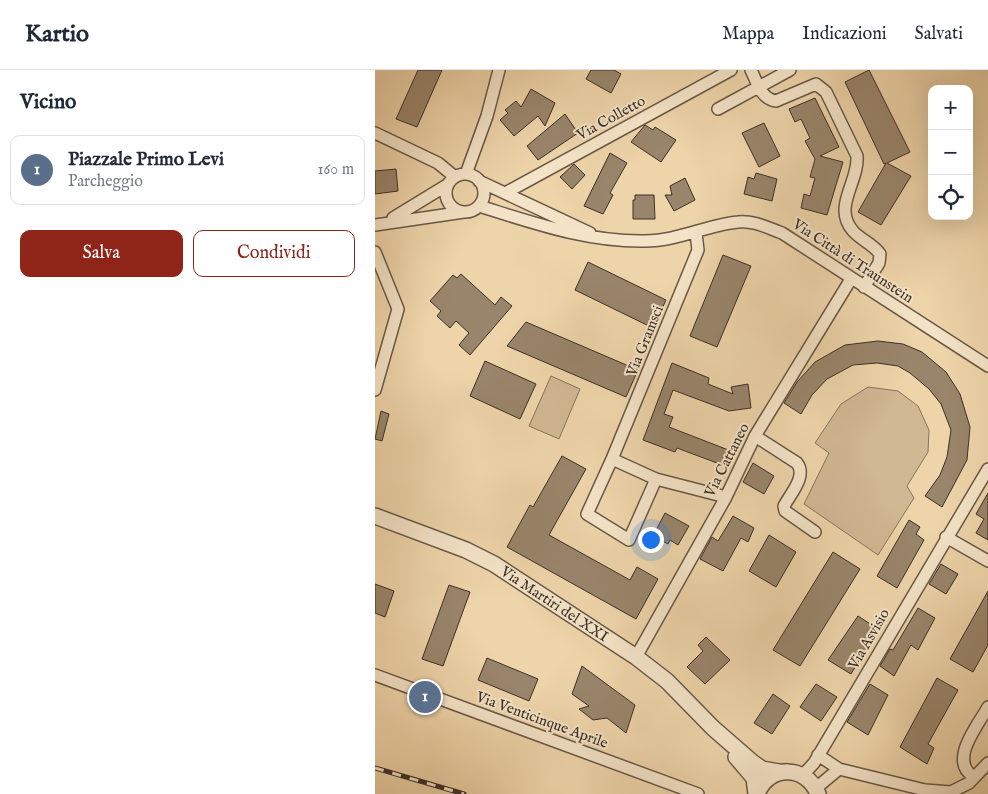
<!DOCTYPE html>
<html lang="it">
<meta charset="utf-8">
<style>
:root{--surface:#fff;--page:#f6f6f7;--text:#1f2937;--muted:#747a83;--line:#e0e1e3;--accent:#8f2418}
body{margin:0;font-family:"IM FELL English",serif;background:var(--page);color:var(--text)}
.controls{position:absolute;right:15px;top:15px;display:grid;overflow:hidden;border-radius:10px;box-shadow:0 5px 20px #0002}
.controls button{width:45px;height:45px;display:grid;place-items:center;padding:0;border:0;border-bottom:1px solid var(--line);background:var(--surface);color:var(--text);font:25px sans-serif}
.you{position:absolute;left:275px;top:469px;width:18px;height:18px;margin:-12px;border:4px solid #fff;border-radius:50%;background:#1a73e8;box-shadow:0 0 0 8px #1a73e833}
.badge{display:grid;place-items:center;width:32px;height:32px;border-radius:50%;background:var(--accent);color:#fff;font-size:16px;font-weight:700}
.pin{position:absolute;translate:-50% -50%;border:2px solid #fff;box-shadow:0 1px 5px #0006}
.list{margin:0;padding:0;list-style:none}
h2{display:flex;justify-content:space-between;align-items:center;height:65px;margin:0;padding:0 20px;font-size:21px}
h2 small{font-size:16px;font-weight:400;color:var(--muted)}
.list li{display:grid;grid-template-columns:32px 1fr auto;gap:15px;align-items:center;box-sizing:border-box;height:70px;margin:0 10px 10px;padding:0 10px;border:1px solid var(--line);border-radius:10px}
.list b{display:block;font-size:19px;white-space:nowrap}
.list p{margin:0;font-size:16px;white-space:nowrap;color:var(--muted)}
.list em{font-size:16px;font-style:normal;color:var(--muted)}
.actions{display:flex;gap:10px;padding:15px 20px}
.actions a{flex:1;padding:11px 0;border:1px solid var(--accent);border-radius:10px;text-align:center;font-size:18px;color:var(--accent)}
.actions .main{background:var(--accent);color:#fff}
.icon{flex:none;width:28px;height:28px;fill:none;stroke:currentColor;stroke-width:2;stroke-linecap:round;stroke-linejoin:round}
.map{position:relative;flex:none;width:613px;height:724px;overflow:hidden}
header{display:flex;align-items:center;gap:30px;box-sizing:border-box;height:70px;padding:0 25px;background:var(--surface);border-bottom:1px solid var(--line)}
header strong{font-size:24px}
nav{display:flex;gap:28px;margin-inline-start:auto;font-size:18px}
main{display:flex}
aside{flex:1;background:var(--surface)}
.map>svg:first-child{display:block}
.green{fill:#d0b893;stroke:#86745e}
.building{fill:#99856b;stroke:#3c3028}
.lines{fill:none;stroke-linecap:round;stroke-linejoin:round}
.minor-casing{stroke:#685948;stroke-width:14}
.tertiary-casing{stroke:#685948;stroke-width:18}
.minor{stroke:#f4e3c7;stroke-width:11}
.tertiary{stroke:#f4e3c7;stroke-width:15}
.rail-casing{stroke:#3c3028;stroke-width:5}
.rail{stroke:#f4e3c7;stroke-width:3;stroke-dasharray:9;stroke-linecap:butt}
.labels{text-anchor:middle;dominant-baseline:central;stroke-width:4;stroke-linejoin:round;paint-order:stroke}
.street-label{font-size:15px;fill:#3c3028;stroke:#f4e3c7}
</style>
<header>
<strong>Kartio</strong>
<nav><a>Mappa</a><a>Indicazioni</a><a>Salvati</a></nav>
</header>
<main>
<aside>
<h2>Vicino<small></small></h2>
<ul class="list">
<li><span class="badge" style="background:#5c6f8a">1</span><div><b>Piazzale Primo Levi</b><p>Parcheggio</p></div><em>160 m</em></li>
</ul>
<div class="actions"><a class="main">Salva</a><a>Condividi</a></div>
</aside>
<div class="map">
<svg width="613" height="724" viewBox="0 0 613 724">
<rect width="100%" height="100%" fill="#eed4a9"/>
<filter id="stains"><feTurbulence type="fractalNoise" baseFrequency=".004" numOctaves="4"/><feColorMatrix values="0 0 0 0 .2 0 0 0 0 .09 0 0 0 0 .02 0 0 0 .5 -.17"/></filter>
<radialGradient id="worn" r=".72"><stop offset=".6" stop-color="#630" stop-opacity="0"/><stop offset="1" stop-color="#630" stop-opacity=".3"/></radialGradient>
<!-- green -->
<path class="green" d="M176,306L205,319L184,369L154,356Z
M493,317L523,321L543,336L554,360L553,382L532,416L539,428L503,485L429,434L454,383L440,373L466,334Z"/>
<!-- building -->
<path class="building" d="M43,0H67L42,57L21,49Z
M216,0H239L246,4L236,23L211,9Z
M494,0L535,82L512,93L536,106L506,155L483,142L511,93L509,94L470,12Z
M156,19L180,33L170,56L163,46L139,66L125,50L133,43L130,40L141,31L146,37Z
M440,28L464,77L445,86L468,92L452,145L426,138L429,124L435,126L440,108L435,107L440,89L430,71L435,68L426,49L420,52L414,39Z
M190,44L203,63L163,90L152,76Z
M389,53L405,86L384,97L367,63Z
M270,55L278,60L280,57L301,70L286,92L256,72Z
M235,83L252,93L235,123L238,125L228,144L209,136Z
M199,94L210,105L197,119L185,107Z
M21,99L23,121L0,124V101Z
M381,103L402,109L397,131L369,124L373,107L379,109Z
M310,108L320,130L299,141L290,125H297L295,116Z
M260,125H279L280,149H258V130H260Z
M348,185L376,196L342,277L315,266Z
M213,192L291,230L278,258L200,220Z
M86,204L120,235L126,227L137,236L95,285L84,275L94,263L81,251L75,258L62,246L66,241L55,231L78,205L82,208Z
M151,252L263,300L251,327L132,276Z
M503,271L528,274L547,282L571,302L585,324L595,357L592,390L567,437L550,426L565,405L572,387L576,360L566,334L554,319L535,303L523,296L502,293L478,295L452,309L437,325L426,344L409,333L422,312L440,292L470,275Z
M110,291L161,314L145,349L95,326Z
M297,293L334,308L333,314L358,324L356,317L373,314L376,338L354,341L298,320L289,344L298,347L294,357L356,381L350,396L302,378L300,382L268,370Z
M6,341L14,344L7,371L0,369Z
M187,386L211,399L174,465L255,510L262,497L283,509L261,549L132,477L155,435L158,437Z
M378,393L399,406L389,424L368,412Z
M613,423V470L601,463L609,449L601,444Z
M290,443L314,456L303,475L295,470L293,474L278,466Z
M358,446L379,458L373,472L366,468L348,501L325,489L337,467L343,471Z
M534,450L545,457L541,464L549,470L522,518L502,506Z
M394,465L421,482L401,517L374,501Z
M458,482L485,499L425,596L398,580Z
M566,494L583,504L571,524L554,514Z
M0,514L19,521L10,547L0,543Z
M74,515L95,522L68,596L47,589Z
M613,521V575L598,602L575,589Z
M543,538L560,548L543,580L536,575L519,606L505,596L515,579L518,580Z
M483,546L503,559L476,604L453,590Z
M331,567L355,590L330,614L312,597L328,581L323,575Z
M112,588L163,609L154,631L103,610Z
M207,596L260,635L251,663L232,648L218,650L204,639L214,636L197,624Z
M562,608L583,620L553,674L559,678L552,694L525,677Z
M441,614L462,627L446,651L425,637Z
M495,614L513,625L493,665L472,652Z
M398,624L415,636L397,664L379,653Z"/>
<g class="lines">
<!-- minor casing -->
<g class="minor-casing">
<path id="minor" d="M376,0C382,12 386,29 401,31L441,14L451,22L482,86C484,112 457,137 478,161C486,170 498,174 505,184L504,193L489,217
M343,39L415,0
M0,63L63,93L80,107
M91,104L112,46L124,0
M71 123a19 19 0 1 1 38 0a19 19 0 1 1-38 0Z
M104,111L215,163
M132,122L356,0
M104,136C159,153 212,172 270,171C303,171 332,155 363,152C378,150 393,158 407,163L613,296
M18,148L72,115
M0,155L89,142
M321,163L323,180L237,389L281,409L351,427
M0,182L23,239L0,320
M380,366L422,393C432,406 416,423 409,436L410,441L440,462
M237,389L212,444L254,470L281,409
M571,467L613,491
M261,587L351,427L380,366L476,209
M0,605L323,724
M443,685L464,699L550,720L576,722L594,713L613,693
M428,705L439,693L613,399
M599,707C573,691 602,657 613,637
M441,718L464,699"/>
</g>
<!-- tertiary casing -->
<g class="tertiary-casing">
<g id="tertiary">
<path id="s1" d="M0,446L91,480L119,494L261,587L292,611L338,658L377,692L387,699L404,702"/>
<path d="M361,687L379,708L381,724"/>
<path d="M382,724C393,694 432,695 443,724"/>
</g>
</g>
<!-- minor -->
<use href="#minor" class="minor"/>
<!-- tertiary -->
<use href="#tertiary" class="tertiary"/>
<!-- rail casing -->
<g class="rail-casing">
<path id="rail" d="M0,698L89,724"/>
</g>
<!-- rail -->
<use href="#rail" class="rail"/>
</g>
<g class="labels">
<!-- street labels -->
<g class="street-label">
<text transform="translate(236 48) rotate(-29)">Via Colletto</text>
<text transform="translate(478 191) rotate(33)">Via Città di Traunstein</text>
<text transform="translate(270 271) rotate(-68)">Via Gramsci</text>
<text transform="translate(352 390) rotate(-63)">Via Cattaneo</text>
<text stroke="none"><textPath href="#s1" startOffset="201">Via Martiri del XXI</textPath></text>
<text transform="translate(494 569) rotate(-60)">Via Asvisio</text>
<text transform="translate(167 650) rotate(20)">Via Venticinque Aprile</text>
</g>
</g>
<rect width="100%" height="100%" filter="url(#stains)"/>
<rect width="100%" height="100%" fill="url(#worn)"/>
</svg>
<div class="controls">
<button>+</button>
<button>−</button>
<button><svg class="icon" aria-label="locate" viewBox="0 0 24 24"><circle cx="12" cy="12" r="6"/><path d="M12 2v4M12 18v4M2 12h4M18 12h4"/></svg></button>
</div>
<div class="you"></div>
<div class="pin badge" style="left:50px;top:627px;background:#5c6f8a">1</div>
</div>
</main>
